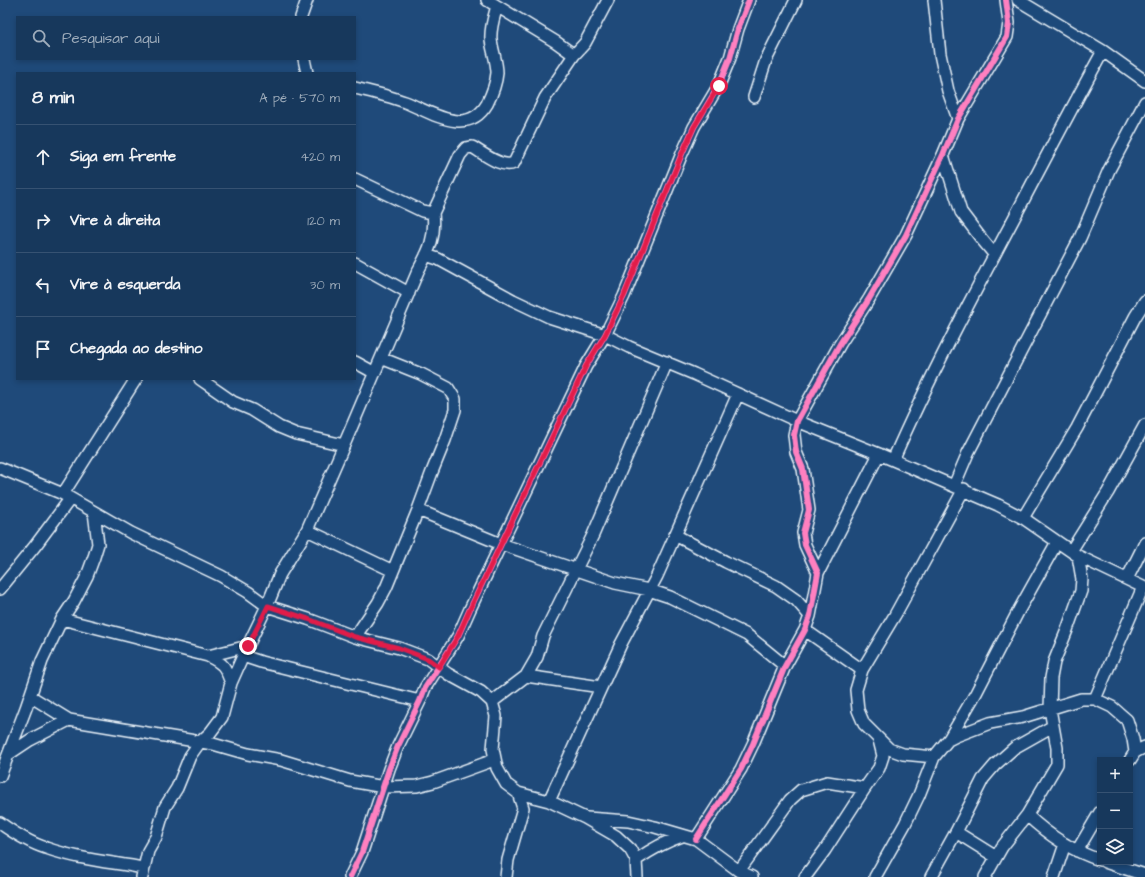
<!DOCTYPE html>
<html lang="pt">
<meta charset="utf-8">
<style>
:root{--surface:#17385c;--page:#244365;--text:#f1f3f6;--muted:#9eacbb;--line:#365272}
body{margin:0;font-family:"Architects Daughter",sans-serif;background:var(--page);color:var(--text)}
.controls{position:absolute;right:12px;bottom:12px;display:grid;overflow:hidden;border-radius:0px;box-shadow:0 2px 6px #0003}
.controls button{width:36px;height:36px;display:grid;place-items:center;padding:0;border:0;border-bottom:1px solid var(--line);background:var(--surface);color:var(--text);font:20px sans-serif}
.stop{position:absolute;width:12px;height:12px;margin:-9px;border:3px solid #e11d48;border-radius:50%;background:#fff}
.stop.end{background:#e11d48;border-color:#fff;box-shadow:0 1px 4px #0008}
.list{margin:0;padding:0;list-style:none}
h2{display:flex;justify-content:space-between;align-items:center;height:52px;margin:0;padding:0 16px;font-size:17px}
h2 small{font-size:13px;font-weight:400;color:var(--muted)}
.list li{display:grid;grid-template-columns:26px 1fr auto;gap:12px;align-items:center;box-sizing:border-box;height:64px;padding:0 16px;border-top:1px solid var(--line)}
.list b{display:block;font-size:15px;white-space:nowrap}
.list em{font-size:13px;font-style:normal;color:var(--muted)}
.icon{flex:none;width:22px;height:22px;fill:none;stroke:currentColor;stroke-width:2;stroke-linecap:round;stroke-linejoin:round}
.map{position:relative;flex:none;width:1145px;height:877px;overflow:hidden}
.search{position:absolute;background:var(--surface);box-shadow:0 2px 6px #0003;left:16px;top:16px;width:340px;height:44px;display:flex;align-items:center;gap:10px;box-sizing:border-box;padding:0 14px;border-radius:0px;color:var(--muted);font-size:15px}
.panel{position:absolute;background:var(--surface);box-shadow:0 2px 6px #0003;left:16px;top:72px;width:340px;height:308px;border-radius:0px}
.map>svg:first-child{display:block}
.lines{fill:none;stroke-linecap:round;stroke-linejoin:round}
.minor-casing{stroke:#e8f1f8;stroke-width:14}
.minor{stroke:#1f4a7a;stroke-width:11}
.cycleway-casing{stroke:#1f4a7a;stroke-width:8}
.cycleway{stroke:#ff80c0;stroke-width:6}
.route{stroke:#e11d48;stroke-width:5}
</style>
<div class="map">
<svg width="1145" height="877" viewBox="0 0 1145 877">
<rect width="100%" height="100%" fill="#1f4a7a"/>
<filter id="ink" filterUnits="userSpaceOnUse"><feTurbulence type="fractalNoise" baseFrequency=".025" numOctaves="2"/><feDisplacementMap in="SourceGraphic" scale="8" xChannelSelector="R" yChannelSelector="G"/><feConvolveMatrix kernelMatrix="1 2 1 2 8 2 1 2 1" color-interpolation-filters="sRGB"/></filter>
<g filter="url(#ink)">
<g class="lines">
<!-- minor casing -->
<g class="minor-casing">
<path id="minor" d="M487,0L556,42L574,55
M934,0L940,54L948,91L958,119
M1018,0L1103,51L1145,81
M301,17L307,0
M304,59L307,73
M355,88C372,92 389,96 405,102C431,112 467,138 487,104C492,94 496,84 497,73C497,61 492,50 491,39C490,28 494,17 497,6
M754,97L766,60L796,0
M943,155L961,212L980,237L994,254
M433,213L460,155L466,148L472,147C483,153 502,169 514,163L545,98L574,55L585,43L608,0
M426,255L438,259L513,300L549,317L605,335L629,347L694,374L797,421L879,454L998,505L1023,518L1078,556L1145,588
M355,263L409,293
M355,362L375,373
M200,379L233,402L252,410L279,427L296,434L344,445
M893,460C929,378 971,299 1013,220C1043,163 1072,107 1103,51
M0,468L63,494L131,533L221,576L248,592L267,606L308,619L355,637L399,648L428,659L448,674L481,692L492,702L496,716L493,749L497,768L506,784L518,793L549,801L585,818L616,836L630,849L636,860L637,877
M954,486L968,453L1080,238L1109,170L1145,102
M63,494L136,379
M418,510L501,544L615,583L649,590L670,597L747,635L785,666
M1023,518L1077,428L1135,317L1145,301
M307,530L393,571
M675,535L726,562L776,586L796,600L810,616
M1071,551L1108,492L1145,425
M1078,556L1082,579L1081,591L1067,630L1054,662L1051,678L1050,709L1057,748V764L1027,815C1048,835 1072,851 1100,860
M818,573L879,454
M1127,579L1145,543
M0,589L35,546L70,499
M62,619L208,656C224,664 225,666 231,683
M805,630L862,670
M355,637L378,603L386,588L418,510L432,472L445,440L455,410V399L448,388L421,374L381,358
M208,656L248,646
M243,656L261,662L420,701
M526,676L601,687
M30,696L69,720
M1095,699L1143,587
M492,702L526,676L537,657L543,636L593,535L667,362
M949,739L976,693L1019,610L1057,542
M9,754L30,740L69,720L213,744L248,754L281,760L350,781L384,787L417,786L433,782L494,760
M934,757L903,754L889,749L864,724L858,710L856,690L862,670L895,615L964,489
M1130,760L1135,752L1145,747
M0,776L26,708L42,661L62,619L74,601L87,576L94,557L98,544L94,512
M549,801L621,644L657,576L738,394
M587,818L628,821L655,827L696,839L739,871L752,877
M0,823C14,833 30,843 46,848C77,859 111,862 143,868
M956,832L996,857
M696,839L741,769L753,744L785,666L805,630L810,616L818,573L805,545L803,533L809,510L803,469L796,452L794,435L797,421L840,344L869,299L906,235L943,155L958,119L1007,37L1009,23L1006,0
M1077,851L1100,812
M636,860C652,849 664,842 682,836
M1105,862L1145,875
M739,871L790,800L801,790L827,782L865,788
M142,877L148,851L156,837L165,807L177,788L190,756L200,742L210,733L222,717L231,683L243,656L267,606L280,574L307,530L344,445L418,271C429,251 436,237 433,213L422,211L355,179
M350,877L362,852L389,769L398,746L420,701L425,688L458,636L470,609L586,366L605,335L624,296L681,156L694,127L719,85L730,58L738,29L749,0
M506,877L508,860L523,808L518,793
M805,877L825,850L865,788L879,768L883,756L879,740
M875,877L905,824L919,795L934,757L948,740L956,736L990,723L1023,717L1081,699H1095L1112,707L1127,720L1133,739L1135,752
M931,877L956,832L983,779L995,765L1014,748L1053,726
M985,877L1002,847L1027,815
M1054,877L1065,844"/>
</g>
<!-- minor -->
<use href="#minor" class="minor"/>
<!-- cycleway casing -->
<g class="cycleway-casing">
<path id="cycleway" d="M696,839L741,769L753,744L785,666L805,630L810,616L818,573L805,545L803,533L809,510L803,469L796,452L794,435L797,421L840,344L869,299L906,235L943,155L958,119L1007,37L1009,23L1006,0
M350,877L362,852L389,769L398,746L420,701L425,688L458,636L470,609L586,366L605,335L624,296L681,156L694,127L719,85L730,58L738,29L749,0"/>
</g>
<!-- cycleway -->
<use href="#cycleway" class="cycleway"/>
</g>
</g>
<g class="lines" filter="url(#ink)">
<!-- route -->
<path class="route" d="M248,646L268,606L308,619L355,637L399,648L428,659L439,667L458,636L470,609L586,366L605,335L624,296L681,156L694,127L719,86"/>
</g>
</svg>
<div class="controls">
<button>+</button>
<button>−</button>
<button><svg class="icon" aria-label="layers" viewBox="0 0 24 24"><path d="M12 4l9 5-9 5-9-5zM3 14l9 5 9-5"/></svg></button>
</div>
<div class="stop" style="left:719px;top:86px"></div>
<div class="stop end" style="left:248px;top:646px"></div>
<div class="search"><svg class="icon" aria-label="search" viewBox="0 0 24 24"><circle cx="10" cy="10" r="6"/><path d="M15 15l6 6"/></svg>Pesquisar aqui</div>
<section class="panel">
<h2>8 min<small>A pé · 570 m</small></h2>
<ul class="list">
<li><svg class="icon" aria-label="ahead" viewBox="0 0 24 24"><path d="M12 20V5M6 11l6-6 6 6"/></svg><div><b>Siga em frente</b></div><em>420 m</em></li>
<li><svg class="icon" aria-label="right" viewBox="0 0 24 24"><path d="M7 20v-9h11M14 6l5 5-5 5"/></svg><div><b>Vire à direita</b></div><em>120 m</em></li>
<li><svg class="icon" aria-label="left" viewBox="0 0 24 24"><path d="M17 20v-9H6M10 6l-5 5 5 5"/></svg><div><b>Vire à esquerda</b></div><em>30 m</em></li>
<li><svg class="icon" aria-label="arrive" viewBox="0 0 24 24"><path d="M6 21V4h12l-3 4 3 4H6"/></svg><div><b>Chegada ao destino</b></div></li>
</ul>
</section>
</div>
